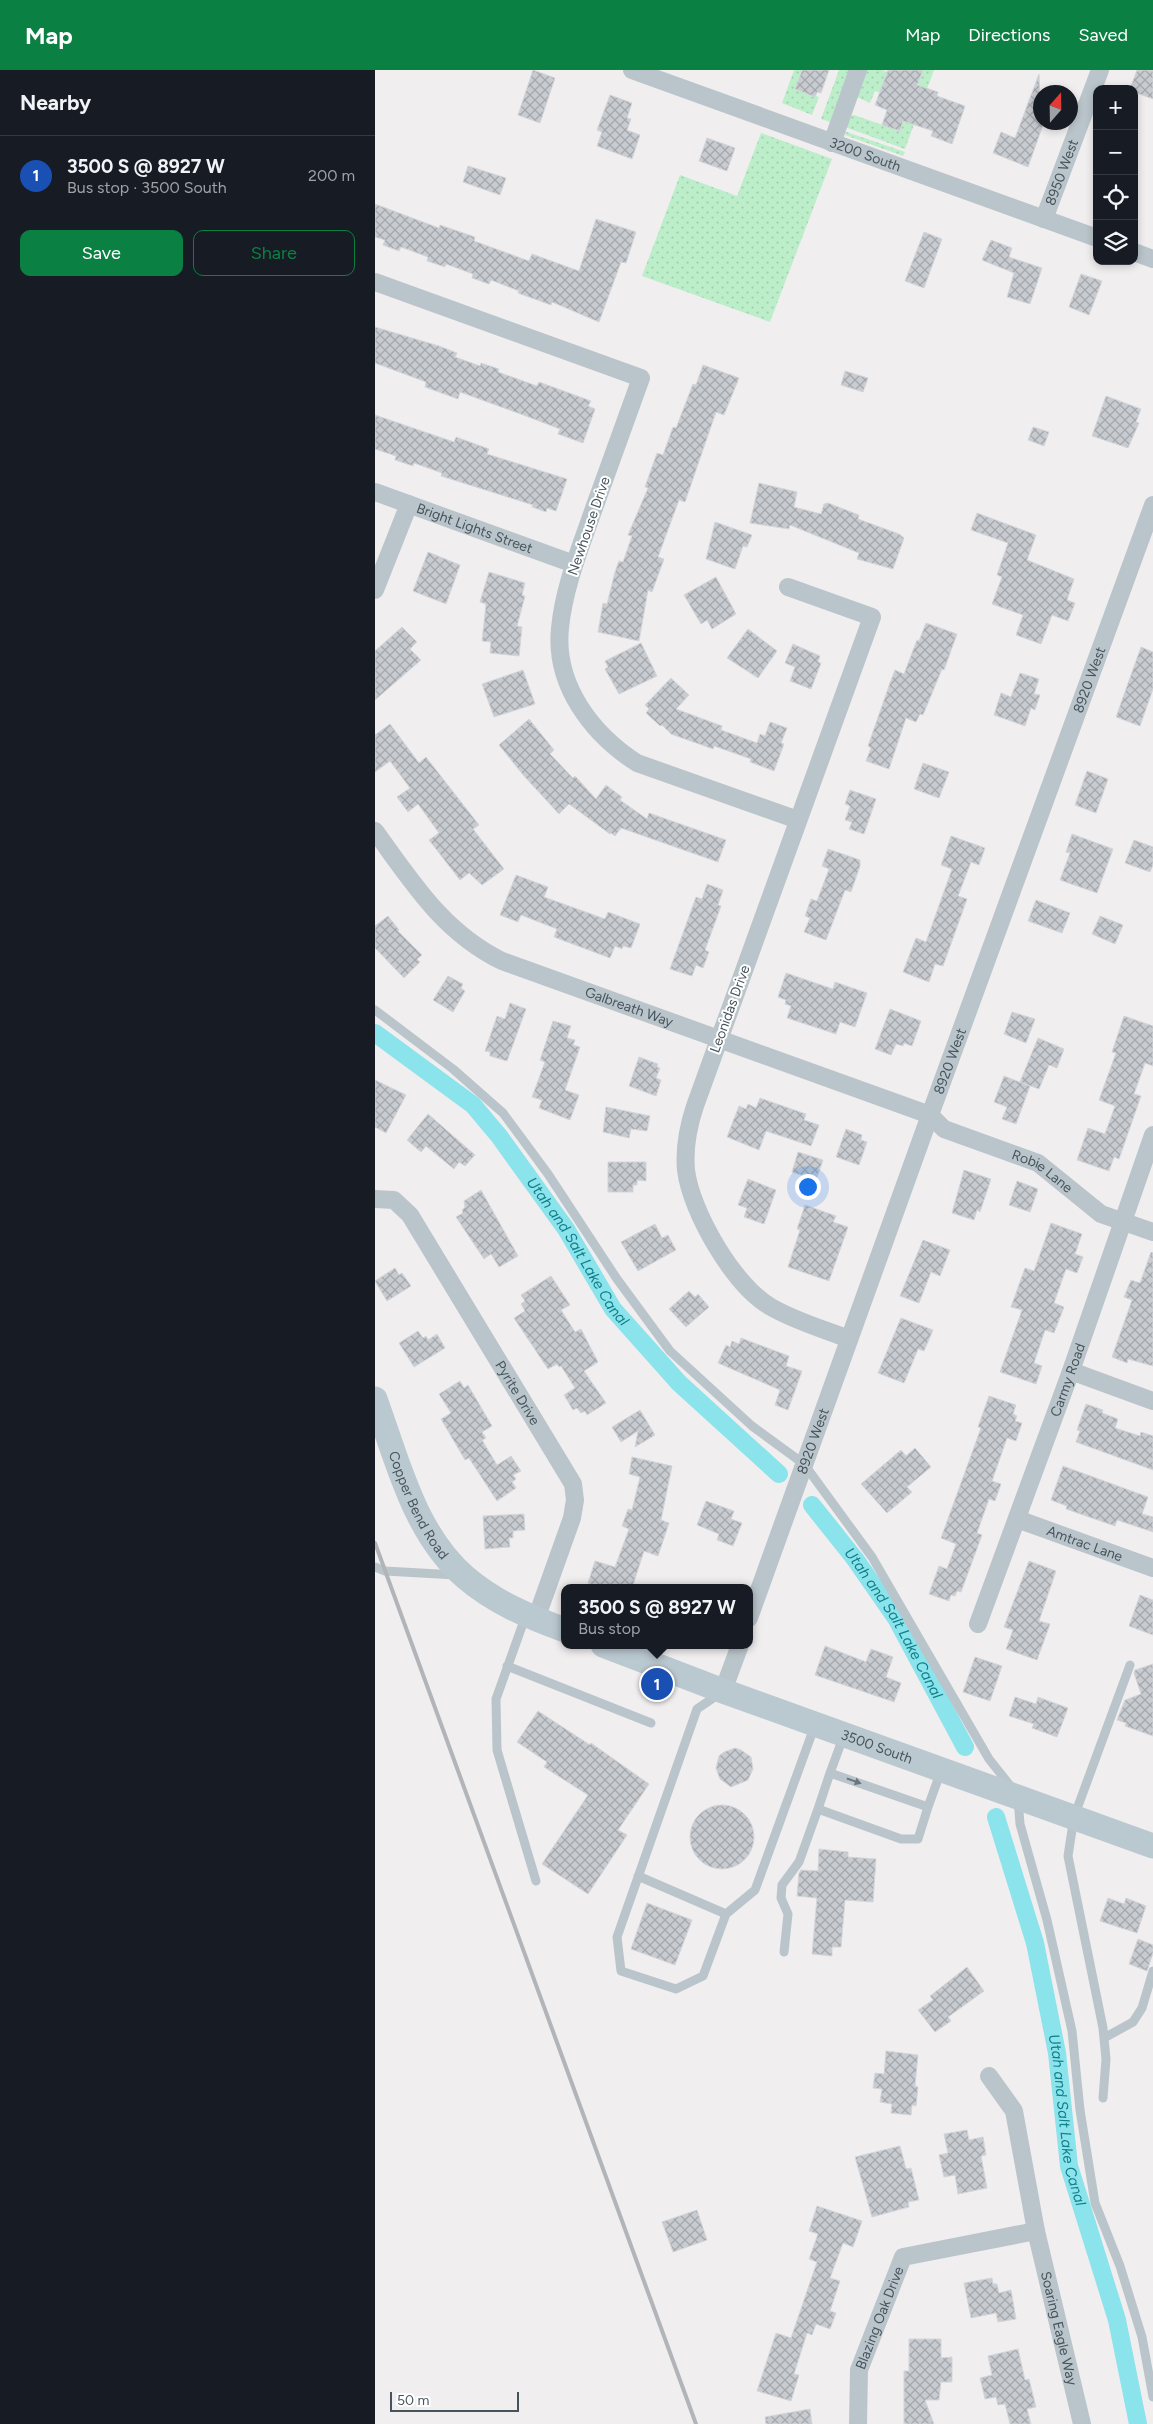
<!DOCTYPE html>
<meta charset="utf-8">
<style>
:root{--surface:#171b24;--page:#242831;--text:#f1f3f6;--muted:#9ea1a6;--line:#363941;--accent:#0b8043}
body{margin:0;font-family:Figtree,sans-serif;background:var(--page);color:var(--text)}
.controls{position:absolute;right:15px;top:15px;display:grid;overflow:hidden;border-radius:10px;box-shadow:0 2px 8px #0003}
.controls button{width:45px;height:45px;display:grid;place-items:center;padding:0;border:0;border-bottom:1px solid var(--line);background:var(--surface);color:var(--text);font:25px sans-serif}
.compass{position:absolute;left:658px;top:15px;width:45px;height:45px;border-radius:50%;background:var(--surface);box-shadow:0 2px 8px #0003;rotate:20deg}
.scale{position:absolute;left:15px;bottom:12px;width:129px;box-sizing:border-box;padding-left:5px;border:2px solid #47545c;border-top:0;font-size:14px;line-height:18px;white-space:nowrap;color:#47545c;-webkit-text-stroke:4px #fff;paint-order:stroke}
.you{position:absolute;left:432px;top:1116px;width:18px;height:18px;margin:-12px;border:4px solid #fff;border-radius:50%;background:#1a73e8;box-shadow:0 0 0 8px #1a73e833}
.badge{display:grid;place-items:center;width:32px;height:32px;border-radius:50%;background:var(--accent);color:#fff;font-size:16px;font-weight:700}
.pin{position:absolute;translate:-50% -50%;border:2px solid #fff;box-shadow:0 1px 5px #0006}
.popup{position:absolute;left:186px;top:1514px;width:192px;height:65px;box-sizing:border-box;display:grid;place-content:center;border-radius:10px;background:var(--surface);filter:drop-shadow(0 1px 4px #0005);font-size:16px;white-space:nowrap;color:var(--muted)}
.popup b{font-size:19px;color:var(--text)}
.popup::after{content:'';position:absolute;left:50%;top:100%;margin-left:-10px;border:10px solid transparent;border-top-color:var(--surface)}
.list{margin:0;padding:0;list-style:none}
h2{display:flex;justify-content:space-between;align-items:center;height:65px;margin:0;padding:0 20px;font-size:21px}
h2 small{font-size:16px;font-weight:400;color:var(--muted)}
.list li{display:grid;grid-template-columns:32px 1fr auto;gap:15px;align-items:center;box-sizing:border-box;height:80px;padding:0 20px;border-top:1px solid var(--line)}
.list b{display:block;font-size:19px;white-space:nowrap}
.list p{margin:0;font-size:16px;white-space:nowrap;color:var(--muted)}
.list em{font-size:16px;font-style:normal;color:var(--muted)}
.actions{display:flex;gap:10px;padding:15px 20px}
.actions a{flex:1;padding:11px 0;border:1px solid var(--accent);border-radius:10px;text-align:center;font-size:18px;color:var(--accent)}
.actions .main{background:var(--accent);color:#fff}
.icon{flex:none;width:28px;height:28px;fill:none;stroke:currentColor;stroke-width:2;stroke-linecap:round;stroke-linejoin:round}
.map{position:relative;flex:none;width:778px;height:2354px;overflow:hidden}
header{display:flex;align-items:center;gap:30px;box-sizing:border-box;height:70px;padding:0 25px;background:var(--accent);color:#fff}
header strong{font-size:24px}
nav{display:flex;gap:28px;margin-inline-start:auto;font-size:18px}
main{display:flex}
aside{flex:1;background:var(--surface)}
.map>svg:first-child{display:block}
.grass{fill:url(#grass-dots)}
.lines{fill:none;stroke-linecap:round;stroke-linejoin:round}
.canal{stroke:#8be3eb;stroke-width:18}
.building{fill:url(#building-cross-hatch);stroke:#d3d6da}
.lane{stroke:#bac5cb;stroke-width:9}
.street{stroke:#bac5cb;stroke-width:18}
.secondary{stroke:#bac8d0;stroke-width:25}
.rail{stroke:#b1b5b9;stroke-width:4}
.oneway{fill:#6a767d}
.labels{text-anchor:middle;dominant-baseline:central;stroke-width:4;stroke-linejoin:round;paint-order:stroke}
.street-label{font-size:14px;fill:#47545c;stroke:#fff}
.water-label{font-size:15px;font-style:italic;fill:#0f7f8a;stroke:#fff}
</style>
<header>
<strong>Map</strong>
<nav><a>Map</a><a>Directions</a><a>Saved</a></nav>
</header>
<main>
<aside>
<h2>Nearby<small></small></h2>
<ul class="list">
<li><span class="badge" style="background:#1a4fb4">1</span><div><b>3500 S @ 8927 W</b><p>Bus stop · 3500 South</p></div><em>200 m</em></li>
</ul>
<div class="actions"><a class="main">Save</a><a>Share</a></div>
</aside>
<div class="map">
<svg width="778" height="2354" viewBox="0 0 778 2354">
<defs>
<pattern id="grass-dots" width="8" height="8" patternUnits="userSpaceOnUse" patternTransform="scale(1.25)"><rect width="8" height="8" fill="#bdeeca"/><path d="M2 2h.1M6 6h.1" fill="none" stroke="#a4ceb0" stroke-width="1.8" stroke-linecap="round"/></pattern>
<pattern id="building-cross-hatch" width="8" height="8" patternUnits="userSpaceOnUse" patternTransform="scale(1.25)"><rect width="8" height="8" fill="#c8ccd1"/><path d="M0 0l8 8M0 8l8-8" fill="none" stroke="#a4a8ad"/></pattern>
</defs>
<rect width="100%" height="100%" fill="#f1eeef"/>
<!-- grass -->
<path class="grass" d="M419,0H427L420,19L444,27L437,45L407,33Z
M464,0H474L455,52L446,49Z
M492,0H507L543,12L548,0H559L530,79L470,57L475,46L479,45L525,61L535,30L500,21L495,33L482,27Z
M469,61L530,82L528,86L470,65Z
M386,63L457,89L395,252L267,206L305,105L362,126Z"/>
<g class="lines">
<!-- canal -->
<g class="canal">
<path id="s1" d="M0,963L98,1035L124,1066L191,1159L238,1239L304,1313L404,1404"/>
<path id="s2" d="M437,1435L480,1489L521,1548L590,1677"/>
<path id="s3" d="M621,1747L660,1873L682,1983L694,2096L742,2250L763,2354"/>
</g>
</g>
<!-- building -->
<path class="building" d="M158,0L180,8L165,53L143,45Z
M427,0H454L446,23L442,22L440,27L420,19Z
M513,0H548L542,15L563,22L562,26L590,36L577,74L556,66L558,61L528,51L525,61L507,55L512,40L500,35Z
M762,0H778V29L759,22V19H755Z
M664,4L666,52H669L653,97L618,83L626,62L640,68Z
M235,25L257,33L252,48L256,49L252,60L265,65L257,89L222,76L227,62L222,60Z
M332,68L360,78L352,101L324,91Z
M93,96L131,108L125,125L88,112Z
M0,134L64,158L65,155L100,167L99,171L154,191L157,184L204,201L221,149L261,162L251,193L246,192L224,252L177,232L176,235L143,223L144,221L116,210L114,214L97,208L98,204L71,194L70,197L52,191L53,187L26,177L24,181L8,175L10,170L0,167Z
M549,162L567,169L549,218L530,211Z
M616,170L637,178L634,187L667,198L655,234L632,227L639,203L607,190Z
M706,204L727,211L714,245L694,237Z
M0,257L64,276L82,283L80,287L105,296L106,293L124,299L123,302L162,316L164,312L216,331L213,336L220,339L208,373L183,364L185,359L151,346L85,322L83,329L50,317L51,312L0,293Z
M328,295L364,308L349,345L341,342L310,432L304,430L283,487L289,489L277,522L273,520L264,571L223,562L228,533L232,534L240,502L244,491L248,492L257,466L253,465L273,418L270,417L282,383L288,385L298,357L301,358L318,314L321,315Z
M470,301L493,308L488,322L466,315Z
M731,326L766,339L761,352L764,353L753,378L717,366Z
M0,345L79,372L81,367L114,379L112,384L192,409L181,441L172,438L171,442L157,437L158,435L66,406L67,403L39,393L38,396L20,390L21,386L0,379Z
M658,357L674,362L669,376L653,370Z
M384,413L422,422L419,437L446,444L449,434L453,433L484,445L483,449L524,464L529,468L518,499L482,489L484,483L415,455L414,459L375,453Z
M602,443L661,465L652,490L699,509L692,530L700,533L693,551L677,545L666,574L641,565L648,545L617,534L627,507L622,505L633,473L596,460Z
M340,452L377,465L372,477L368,476L360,499L331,489Z
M53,482L85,495L71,534L38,521Z
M114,502L150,513L147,525L150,526L142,556L147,557L144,586L115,583L116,572L107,571L111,534L105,532Z
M341,507L361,544L337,559L332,550L326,554L309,525Z
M551,553L582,564L569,600L567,599L548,645L545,644L541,652L531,648L514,699L491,691L496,678L493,676L515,613L520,600L529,604L542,570L544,571Z
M27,557L42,572L35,579L46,590L0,630V581Z
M373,559L402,581L383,608L352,588Z
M266,573L282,606L244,624L230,599L233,597L230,591Z
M418,574L445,586L443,592L446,593L436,619L415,611L420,597L410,593Z
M766,577L778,582V619L765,656L741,647Z
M148,600L160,634L119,647L107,614Z
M645,603L664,609L659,624L665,625L660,640L656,638L650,656L619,645L626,623L636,627Z
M296,608L314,625L301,639L347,656L346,660L382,673L385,664L390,666L395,652L412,658L406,673L409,674L399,701L375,692L376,689L339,676L338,679L296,664L287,655L285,656L271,643L274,639L270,635Z
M154,649L179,680L175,684L198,708L200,706L221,729L231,715L247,727L245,730L272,749L274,743L351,770L343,792L246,758L240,766L236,763L235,764L194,734L184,744L149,706L124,675Z
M15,654L44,693L51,687L104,755L98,759L129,799L107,815L94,803L85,810L54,770L64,763L43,734L33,742L22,727L35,718L15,691L0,702V665Z
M548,693L574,702L564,728L539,719Z
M712,701L733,709L721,743L700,735Z
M475,720L501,729L489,764L474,759L477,752L470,750L475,736L470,734Z
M697,764L738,779L722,823L685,810L695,783L691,782Z
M576,766L610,778L604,795L596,792L583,826L592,829L568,896L560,894L554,912L528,902L541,868L551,872L577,799L566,795Z
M759,770L778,777V795L775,802L750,793Z
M453,779L485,790V796L476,822L470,820L451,870L429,862L435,848L430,846L436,829L442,831L454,799L447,796Z
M141,805L173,817L169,827L230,849L233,842L265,854L256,878L248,876L247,879L240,876L235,888L179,867L182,859L146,845L143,852L125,845Z
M332,814L348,820L343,835L346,836L330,880L334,882L328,898L321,895L317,906L295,899L321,827L327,829Z
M661,830L695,843L687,863L653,851Z
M13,846L24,860L23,861L47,885L42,889L45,892L29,908L0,878V856Z
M725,846L748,855L740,874L717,864Z
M411,903L458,919L460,912L492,923L480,957L465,952L461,964L412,948L416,936L410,934L411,930L403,927Z
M73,906L88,914L86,918L90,921L78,942L58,930Z
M135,933L151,939L132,991L115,986V982L110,981L122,946L130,949Z
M515,939L546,951L537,976L529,973L528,976L521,974L516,985L500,979Z
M637,942L660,949L651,973L629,964Z
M749,946L778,956V996L770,993L759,1024L766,1026L744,1089L739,1087L734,1101L702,1090L713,1058L730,1064L740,1036L724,1030L741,983L737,982Z
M178,951L196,956L192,968L200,970L198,975L205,977L190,1020L204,1025L195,1050L164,1038L167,1030L157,1027L170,992L165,990Z
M663,968L689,979L682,998L674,995L664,1019L645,1012Z
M264,987L283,994L282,997L285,998L281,1008L286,1010L281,1026L254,1016Z
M629,1006L655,1016L641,1054L627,1049L632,1037L619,1032Z
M0,1010L31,1025L11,1063L0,1057Z
M385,1028L431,1044L429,1050L444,1055L436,1076L391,1061L384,1080L352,1067L364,1036L371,1039L373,1034L381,1038Z
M231,1037L275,1046L272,1061L256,1059L254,1068L228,1062Z
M53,1044L100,1085L90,1096L84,1092L79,1099L51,1076L46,1082L32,1070Z
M471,1059L487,1065L486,1070L492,1072L484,1095L461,1087Z
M423,1082L448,1090L441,1110L417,1102Z
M233,1092H271V1111L262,1110V1115H258V1122H233Z
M589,1100L616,1109L605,1142L602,1140L599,1150L577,1143Z
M373,1109L401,1120L389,1154L369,1147L372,1138L363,1135Z
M642,1111L663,1119L655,1142L634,1135Z
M106,1120L143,1186L124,1197L116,1184L109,1189L81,1147L88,1143L87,1140L90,1137L89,1131Z
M430,1135L461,1146L458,1152L473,1157L454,1211L413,1197L425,1160L422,1159Z
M676,1153L707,1164L700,1184L708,1187L702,1203L691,1199L679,1233L689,1237L679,1263L670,1260L659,1293L667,1296L661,1314L625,1302L647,1240L636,1237L650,1198L659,1201Z
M280,1154L287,1168L293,1165L301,1180L263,1201L246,1172Z
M548,1170L575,1180L565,1206L556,1202L544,1233L525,1226Z
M776,1182L778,1183V1296L753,1289L752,1293L737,1287L757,1230L749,1227L756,1210L765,1213Z
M20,1198L24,1205L27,1203L36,1216L12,1231L0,1211Z
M176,1206L195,1235L186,1240L200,1262L206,1259L223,1292L209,1301L231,1333L212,1345L210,1341L206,1343L202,1338L198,1340L189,1325L200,1318L186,1296L184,1297L182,1294L173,1299L139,1248L150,1241L146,1234L150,1231L146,1225Z
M314,1221L320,1227L323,1224L334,1237L311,1257L294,1239Z
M526,1248L558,1260L549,1281L543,1279L529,1313L503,1303Z
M43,1261L48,1268L51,1266L53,1270L62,1264L70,1278L39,1297L24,1273Z
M366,1268L414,1286L411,1296L427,1301L413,1340L400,1335L405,1320L343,1293L351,1275L355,1277L357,1271L364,1274Z
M85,1311L89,1318L93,1315L117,1356L107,1362L111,1368L107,1370L122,1395L136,1386L146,1401L138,1405L141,1409L137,1412L141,1418L122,1431L94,1388L90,1390L66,1349L76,1343L64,1324Z
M614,1326L641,1335L638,1344L642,1346L640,1351L647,1353L641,1371L632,1368L617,1411L626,1414L620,1431L614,1429L602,1463L607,1465L586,1522L582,1521L580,1526L576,1525L574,1531L554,1524L564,1496L572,1499L581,1474L566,1468L606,1358L603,1357Z
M711,1334L728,1340L727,1343L743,1349L740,1358L765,1366L766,1362L778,1366V1400L701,1372L705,1361L702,1360Z
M265,1340L280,1365L260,1377L263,1361L246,1372L237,1357Z
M540,1378L556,1397L532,1417L537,1422L512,1443L486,1414L526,1380L531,1386Z
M257,1387L297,1396L286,1450L294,1453L283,1486L269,1481L257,1518H226L213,1513L220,1491L240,1497L254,1459L247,1456L253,1439L257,1440L265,1407L254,1404Z
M688,1396L773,1427L767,1444L778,1447V1462L742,1450L740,1456L691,1439L692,1436L676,1430Z
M331,1431L359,1441L356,1449L367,1453L358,1476L342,1470L344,1464L322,1455Z
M149,1444L150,1460L138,1461V1468H134L135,1477L110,1479L108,1446Z
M654,1491L681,1501L664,1551L675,1554L662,1590L631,1579L638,1560L629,1557Z
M765,1525L778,1530V1565L754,1556Z
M450,1576L491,1592L496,1579L518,1587L511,1607L526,1613L519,1632L440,1605Z
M600,1587L627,1596L615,1631L588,1622Z
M778,1594V1666L750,1656L751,1653L742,1650L750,1630L766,1624L759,1603L760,1600Z
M640,1627L661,1634L663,1627L693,1638L682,1667L657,1658L659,1654L634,1646Z
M163,1641L215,1675L216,1673L274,1714L243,1760L252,1765L213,1824L167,1794L213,1725L169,1697L172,1692L142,1672Z
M360,1678L366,1680L376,1687L378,1699L373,1710L356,1717L345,1709L341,1698L344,1686L349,1682Z
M315 1767a32 32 0 1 1 64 0a32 32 0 1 1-64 0Z
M444,1779L473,1782V1787L501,1789L498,1832L470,1830L466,1877H457V1886L437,1884L442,1828L422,1826L424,1803L426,1800L443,1801Z
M733,1828L749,1834L751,1828L771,1836L762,1863L725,1851Z
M272,1833L317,1850L300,1895L256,1879Z
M763,1869L778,1875V1883L772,1901L754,1894Z
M592,1897L609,1921L573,1947L576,1951L560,1962L543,1940L558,1930L555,1926Z
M511,1981L543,1985L540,2016L543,2017L541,2036L537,2035L536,2045L516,2043L517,2034L505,2032L507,2019L498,2018L500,2003L509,2004Z
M592,2060L594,2070L608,2067L611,2085L606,2086L612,2118L583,2124L580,2105L569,2107L564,2085L573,2083L569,2064Z
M525,2076L531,2099L536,2098L544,2130L533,2132L534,2137L497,2147L480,2087Z
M442,2136L487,2151L478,2177L468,2173L455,2208L465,2211L455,2241L461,2243L455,2259L441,2254L437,2265L432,2263L419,2304L424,2305L416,2331L382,2321L401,2263L416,2268L442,2192L434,2189L443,2164L434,2161Z
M322,2140L332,2170L298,2182L287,2152Z
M617,2208L618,2214H622L624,2223L636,2220L641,2249L623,2252L621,2243L596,2248L589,2213Z
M534,2269H566V2288L577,2287V2312H566L564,2330H550L559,2354H529V2301H534Z
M643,2279L650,2310L654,2309L661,2337L652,2339L656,2354H635L630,2334L623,2335L621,2327L610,2329L605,2308L617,2305L613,2286Z
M435,2339L437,2354H391L390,2347Z"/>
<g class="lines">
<!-- lane -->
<path class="lane" d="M0,940L78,999L128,1043L173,1104L242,1209L295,1281L377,1356L429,1394L497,1487L614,1689L637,1718
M0,1497L10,1501L81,1505
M151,1545L121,1629L122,1680L161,1811
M132,1596L276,1653
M344,1624L322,1639L242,1867L246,1901L301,1919L328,1906L351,1844L380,1820L440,1655
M469,1665L455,1703L553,1737L566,1701
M455,1703L443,1739L526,1769H543L553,1737
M643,1729L645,1754L672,1850L697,1961L705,2040L720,2133L745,2196L767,2267L778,2327
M263,1806L351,1844
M409,1882L413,1844L406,1828L407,1815L424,1792L443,1739
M729,1968L758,1952L767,1938L778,1901
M728,2028L731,1989L728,1958L693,1786L699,1747L755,1595"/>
<!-- street -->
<g class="street">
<path id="s4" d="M257,0L722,168"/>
<path d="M457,73L483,0"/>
<path id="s5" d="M669,149L725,0"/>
<path d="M759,182L778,189"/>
<path d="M0,212L266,308C250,353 234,397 218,441C205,479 189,517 185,558C179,615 217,664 262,693L423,750"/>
<path id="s6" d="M0,422L199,494"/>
<path d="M413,517L497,547L320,1036C313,1057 309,1078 311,1100C316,1142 359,1216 396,1237C420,1251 448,1259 474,1269"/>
<path d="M0,520L34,434"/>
<path id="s7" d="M0,761C38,813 68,862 127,891L555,1045L569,1059L663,1093L726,1144L778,1162"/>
<path id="s8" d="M0,1129L19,1130L35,1145L198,1414L200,1430L197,1448L161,1549"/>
<path d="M696,1301L778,1331"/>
<path id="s9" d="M642,1449L778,1498"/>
<path id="s10" d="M374,1548L555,1045L778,435"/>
<path id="s11" d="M603,1554L696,1301L778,1065"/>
<path d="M348,1621L365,1575"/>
<path id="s12" d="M614,2006L639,2041L661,2161L707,2354"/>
<path id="s13" d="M483,2354L484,2300L528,2187L661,2161"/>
</g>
<!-- secondary -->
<g class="secondary">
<path id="s14" d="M0,1329C22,1389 39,1463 90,1507C119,1532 154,1547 190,1560"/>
<path id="s15" d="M228,1575L348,1621L778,1776"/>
</g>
<!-- rail -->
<path class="rail" d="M0,1473L321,2354"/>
</g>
<!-- one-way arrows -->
<defs><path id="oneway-solid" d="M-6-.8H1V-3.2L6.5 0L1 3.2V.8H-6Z" transform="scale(1.25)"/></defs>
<use class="oneway" href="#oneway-solid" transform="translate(479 1711) rotate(19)"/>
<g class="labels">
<!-- street labels -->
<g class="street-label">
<text stroke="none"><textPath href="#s4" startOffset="248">3200 South</textPath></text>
<text stroke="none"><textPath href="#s5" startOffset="50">8950 West</textPath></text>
<text transform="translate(214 456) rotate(-71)">Newhouse Drive</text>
<text stroke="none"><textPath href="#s6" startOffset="106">Bright Lights Street</textPath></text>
<text stroke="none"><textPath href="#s10" startOffset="998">8920 West</textPath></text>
<text stroke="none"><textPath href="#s7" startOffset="319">Galbreath Way</textPath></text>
<text transform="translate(355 939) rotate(-70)">Leonidas Drive</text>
<text stroke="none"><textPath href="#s10" startOffset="592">8920 West</textPath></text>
<text stroke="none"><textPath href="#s7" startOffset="766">Robie Lane</textPath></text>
<text stroke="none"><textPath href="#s11" startOffset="260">Carmy Road</textPath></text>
<text stroke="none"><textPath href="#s8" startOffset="249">Pyrite Drive</textPath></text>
<text stroke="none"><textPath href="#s10" startOffset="188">8920 West</textPath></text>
<text stroke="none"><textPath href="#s14" startOffset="115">Copper Bend Road</textPath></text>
<text stroke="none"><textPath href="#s9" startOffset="72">Amtrac Lane</textPath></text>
<text stroke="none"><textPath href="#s15" startOffset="292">3500 South</textPath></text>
<text stroke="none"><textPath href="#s13" startOffset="110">Blazing Oak Drive</textPath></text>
<text stroke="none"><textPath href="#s12" startOffset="265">Soaring Eagle Way</textPath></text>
</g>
<!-- water labels -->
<g class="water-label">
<text stroke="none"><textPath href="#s1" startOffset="302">Utah and Salt Lake Canal</textPath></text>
<text stroke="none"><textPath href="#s2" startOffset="144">Utah and Salt Lake Canal</textPath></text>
<text stroke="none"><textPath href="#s3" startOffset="312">Utah and Salt Lake Canal</textPath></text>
</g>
</g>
</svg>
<div class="controls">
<button>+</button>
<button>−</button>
<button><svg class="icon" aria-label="locate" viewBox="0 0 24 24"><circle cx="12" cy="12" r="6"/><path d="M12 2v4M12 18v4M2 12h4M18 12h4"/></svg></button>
<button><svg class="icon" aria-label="layers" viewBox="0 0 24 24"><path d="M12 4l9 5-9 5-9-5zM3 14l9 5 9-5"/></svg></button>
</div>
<svg class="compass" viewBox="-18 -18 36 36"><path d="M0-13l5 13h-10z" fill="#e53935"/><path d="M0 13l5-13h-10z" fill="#9ea1a6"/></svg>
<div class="scale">50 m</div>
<div class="you"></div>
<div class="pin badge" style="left:282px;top:1614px;background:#1a4fb4">1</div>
<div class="popup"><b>3500 S @ 8927 W</b>Bus stop</div>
</div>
</main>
